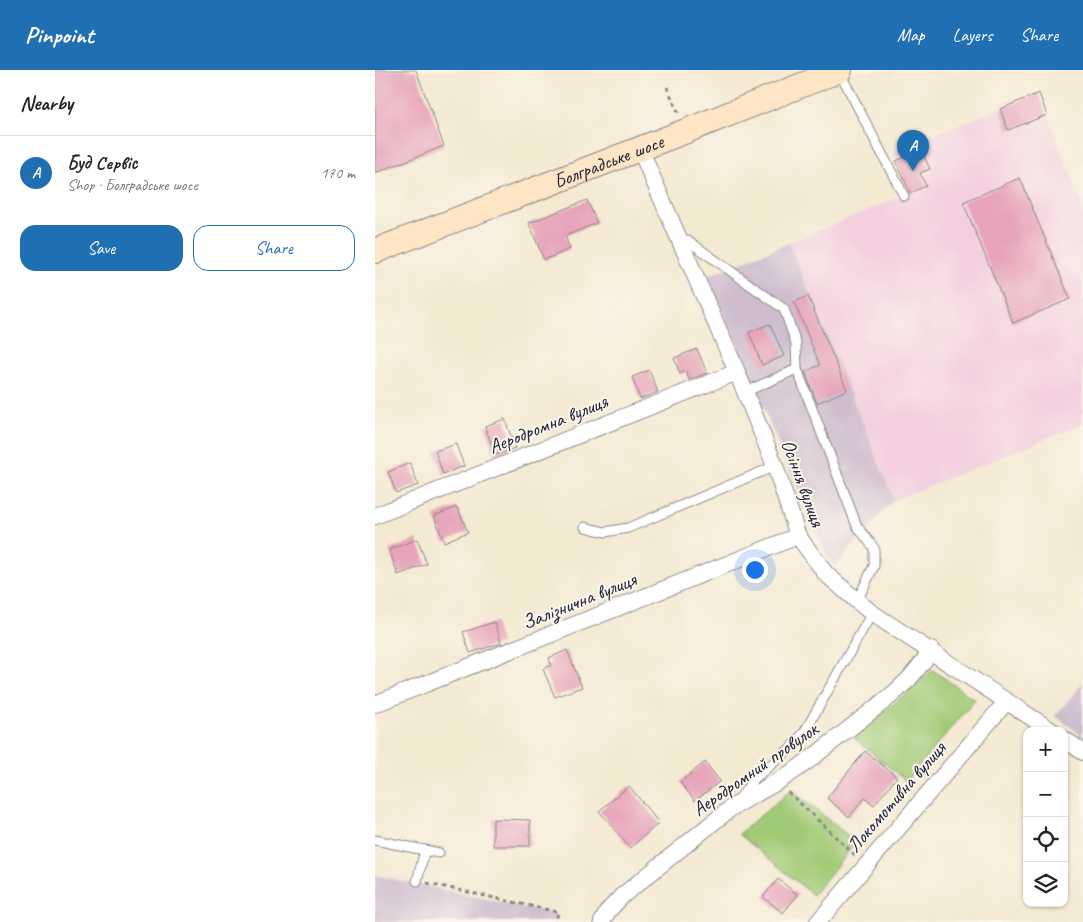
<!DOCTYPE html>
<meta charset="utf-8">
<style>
:root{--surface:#fff;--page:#f6f6f6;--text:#222;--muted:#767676;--line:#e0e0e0;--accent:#1f6fb2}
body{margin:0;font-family:Caveat,sans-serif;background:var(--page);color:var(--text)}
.controls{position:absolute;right:15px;bottom:15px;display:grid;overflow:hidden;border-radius:10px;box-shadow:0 1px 4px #0004}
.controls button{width:45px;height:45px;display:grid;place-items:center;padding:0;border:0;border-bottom:1px solid var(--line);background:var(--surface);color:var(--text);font:25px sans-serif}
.you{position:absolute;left:379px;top:499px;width:18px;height:18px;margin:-12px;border:4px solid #fff;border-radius:50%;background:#1a73e8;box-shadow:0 0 0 8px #1a73e833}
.badge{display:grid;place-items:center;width:32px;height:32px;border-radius:50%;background:var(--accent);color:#fff;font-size:16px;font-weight:700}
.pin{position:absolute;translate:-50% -41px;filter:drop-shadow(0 1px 2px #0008)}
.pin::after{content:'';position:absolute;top:26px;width:18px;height:15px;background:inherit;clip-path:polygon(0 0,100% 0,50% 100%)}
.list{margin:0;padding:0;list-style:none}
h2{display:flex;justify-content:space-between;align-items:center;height:65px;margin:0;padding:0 20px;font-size:21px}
h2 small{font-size:16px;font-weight:400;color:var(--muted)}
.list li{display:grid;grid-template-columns:32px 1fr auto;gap:15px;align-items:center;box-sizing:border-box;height:75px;padding:0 20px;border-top:1px solid var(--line)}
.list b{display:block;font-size:19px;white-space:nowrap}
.list p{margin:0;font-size:16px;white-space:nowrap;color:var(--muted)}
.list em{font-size:16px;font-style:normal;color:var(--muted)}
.actions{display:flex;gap:10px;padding:15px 20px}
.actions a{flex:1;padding:11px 0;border:1px solid var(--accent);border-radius:15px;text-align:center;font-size:18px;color:var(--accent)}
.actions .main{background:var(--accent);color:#fff}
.icon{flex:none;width:28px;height:28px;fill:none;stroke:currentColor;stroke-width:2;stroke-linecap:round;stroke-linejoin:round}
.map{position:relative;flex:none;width:708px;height:852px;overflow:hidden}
header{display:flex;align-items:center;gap:30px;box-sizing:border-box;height:70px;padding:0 25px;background:var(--accent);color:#fff}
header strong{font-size:24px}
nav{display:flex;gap:28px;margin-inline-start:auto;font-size:18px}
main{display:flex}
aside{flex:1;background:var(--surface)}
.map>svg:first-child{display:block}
.built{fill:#f3cfdf}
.industrial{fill:#cfbdce}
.green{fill:#a1ca76;stroke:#627658}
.building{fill:#e6a3b9}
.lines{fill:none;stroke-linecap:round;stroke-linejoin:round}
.service-casing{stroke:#8b8686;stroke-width:11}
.minor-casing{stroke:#8b8686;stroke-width:18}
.secondary-casing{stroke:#8b8686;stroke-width:26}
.path{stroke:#8b8686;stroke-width:3;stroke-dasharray:4 4;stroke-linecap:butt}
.service{stroke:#fff;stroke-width:9}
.minor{stroke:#fff;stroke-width:16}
.secondary{stroke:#fde5c5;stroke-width:24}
.labels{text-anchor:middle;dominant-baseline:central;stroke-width:4;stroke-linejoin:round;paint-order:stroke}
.street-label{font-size:20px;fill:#22223b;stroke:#fbf7ec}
</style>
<header>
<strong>Pinpoint</strong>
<nav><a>Map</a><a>Layers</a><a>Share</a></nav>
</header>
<main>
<aside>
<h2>Nearby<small></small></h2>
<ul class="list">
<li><span class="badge">A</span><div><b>Буд Сервіс</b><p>Shop · Болградське шосе</p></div><em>170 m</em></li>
</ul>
<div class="actions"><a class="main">Save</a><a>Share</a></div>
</aside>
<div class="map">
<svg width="708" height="852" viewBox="0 0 708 852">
<rect width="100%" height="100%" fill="#fbf7ec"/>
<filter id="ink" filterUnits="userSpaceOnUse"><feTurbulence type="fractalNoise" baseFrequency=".02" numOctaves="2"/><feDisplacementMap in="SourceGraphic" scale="10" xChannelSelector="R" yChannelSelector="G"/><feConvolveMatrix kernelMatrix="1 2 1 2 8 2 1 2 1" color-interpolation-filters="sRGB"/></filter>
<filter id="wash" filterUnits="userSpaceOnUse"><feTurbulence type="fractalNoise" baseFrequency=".0096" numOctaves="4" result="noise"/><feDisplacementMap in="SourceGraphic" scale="20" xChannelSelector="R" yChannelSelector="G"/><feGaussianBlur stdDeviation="1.12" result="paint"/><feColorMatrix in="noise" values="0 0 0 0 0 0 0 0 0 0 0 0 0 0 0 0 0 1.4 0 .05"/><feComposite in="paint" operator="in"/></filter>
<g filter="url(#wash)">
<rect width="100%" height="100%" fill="#f4e9d1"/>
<!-- built -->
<path class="built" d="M664,23L708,135V354L519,430L414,173L535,123L517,81Z"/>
<!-- industrial -->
<path class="industrial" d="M414,173L519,430L460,496L452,486L442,464L332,206Z
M708,613V666L680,646Z
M0,805L180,844L178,852H0Z"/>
<!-- green -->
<path class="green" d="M558,600L600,630L531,711L479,668Z
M416,720L481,772L438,825L364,764Z"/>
<g id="blocks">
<!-- building -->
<path class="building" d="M0,0H41L69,76L0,103Z
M664,23L672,45L633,60L625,39Z
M546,80L555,99L545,103L551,116L535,123L521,91Z
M645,108L695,229L638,253L588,132Z
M212,130L222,153L190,166L195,179L169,190L154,153Z
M433,226L472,320L442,333L430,302L445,295L419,232Z
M395,254L409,286L387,295L374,262Z
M322,279L332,303L314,310L311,301L305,304L299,288Z
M274,300L283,322L265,329L257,307Z
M130,349L140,378L120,385L110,356Z
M81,374L89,396L68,404L60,381Z
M35,393L43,415L21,423L13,402Z
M82,437L93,462L69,472L59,446Z
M42,469L52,494L23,505L14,480Z
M120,552L126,573L95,583L88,562Z
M192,580L207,617L180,627L168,599L176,595L174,588Z
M490,681L522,707L499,735L490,728L474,747L452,728Z
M330,692L345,711L320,731L305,712Z
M254,716L284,753L255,778L224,741Z
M118,749L155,750V776H118Z
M403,809L423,825L408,843L388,827Z"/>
</g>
</g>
<g filter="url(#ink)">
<use href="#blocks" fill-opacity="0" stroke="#8b8686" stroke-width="1"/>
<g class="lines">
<!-- service casing -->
<g class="service-casing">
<path id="service" d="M464,1L529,126
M306,173L312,170L409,239L421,273L422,299L370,322
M422,299L482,456L499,478V496L482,531
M210,457L230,462L253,458L400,396
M365,728L380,708L416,678L430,661L497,543
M0,770L64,783
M42,811L50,780"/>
</g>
<!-- minor casing -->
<g class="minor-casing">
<path id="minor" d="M265,79L362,302L400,396L423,466L451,504L482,531L497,543L677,661
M0,446L362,302
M0,634L423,466
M689,669L708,682
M227,852L233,841L247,826L356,738L402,712L422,699L442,684L518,624L534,609L548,592L556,580
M443,852L632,631"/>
</g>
<!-- secondary casing -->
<g class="secondary-casing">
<g id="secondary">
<path id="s1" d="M0,181L311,61L465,0"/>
</g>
</g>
<!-- path -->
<path class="path" d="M292,17L304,44
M413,722L480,785
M52,813L183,842L181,852"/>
<!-- service -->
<use href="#service" class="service"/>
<!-- minor -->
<use href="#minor" class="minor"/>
<!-- secondary -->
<use href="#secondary" class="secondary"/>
</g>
</g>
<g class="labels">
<!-- street labels -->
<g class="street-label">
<text stroke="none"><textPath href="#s1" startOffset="250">Болградське шосе</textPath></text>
<text transform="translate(173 354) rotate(-22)">Аеродромна вулиця</text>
<text transform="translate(428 413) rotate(70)">Осіння вулиця</text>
<text transform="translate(204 531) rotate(-22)">Залізнична вулиця</text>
<text transform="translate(380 699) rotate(-35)">Аеродромний провулок</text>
<text transform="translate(521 727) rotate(-49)">Локомотивна вулиця</text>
</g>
</g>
</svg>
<div class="controls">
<button>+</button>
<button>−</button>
<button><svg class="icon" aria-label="locate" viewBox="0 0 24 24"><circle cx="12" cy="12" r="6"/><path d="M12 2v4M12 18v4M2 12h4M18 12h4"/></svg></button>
<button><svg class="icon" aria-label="layers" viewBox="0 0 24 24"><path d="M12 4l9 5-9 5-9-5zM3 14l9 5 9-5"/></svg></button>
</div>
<div class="you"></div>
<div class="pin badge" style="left:538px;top:101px">A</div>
</div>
</main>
